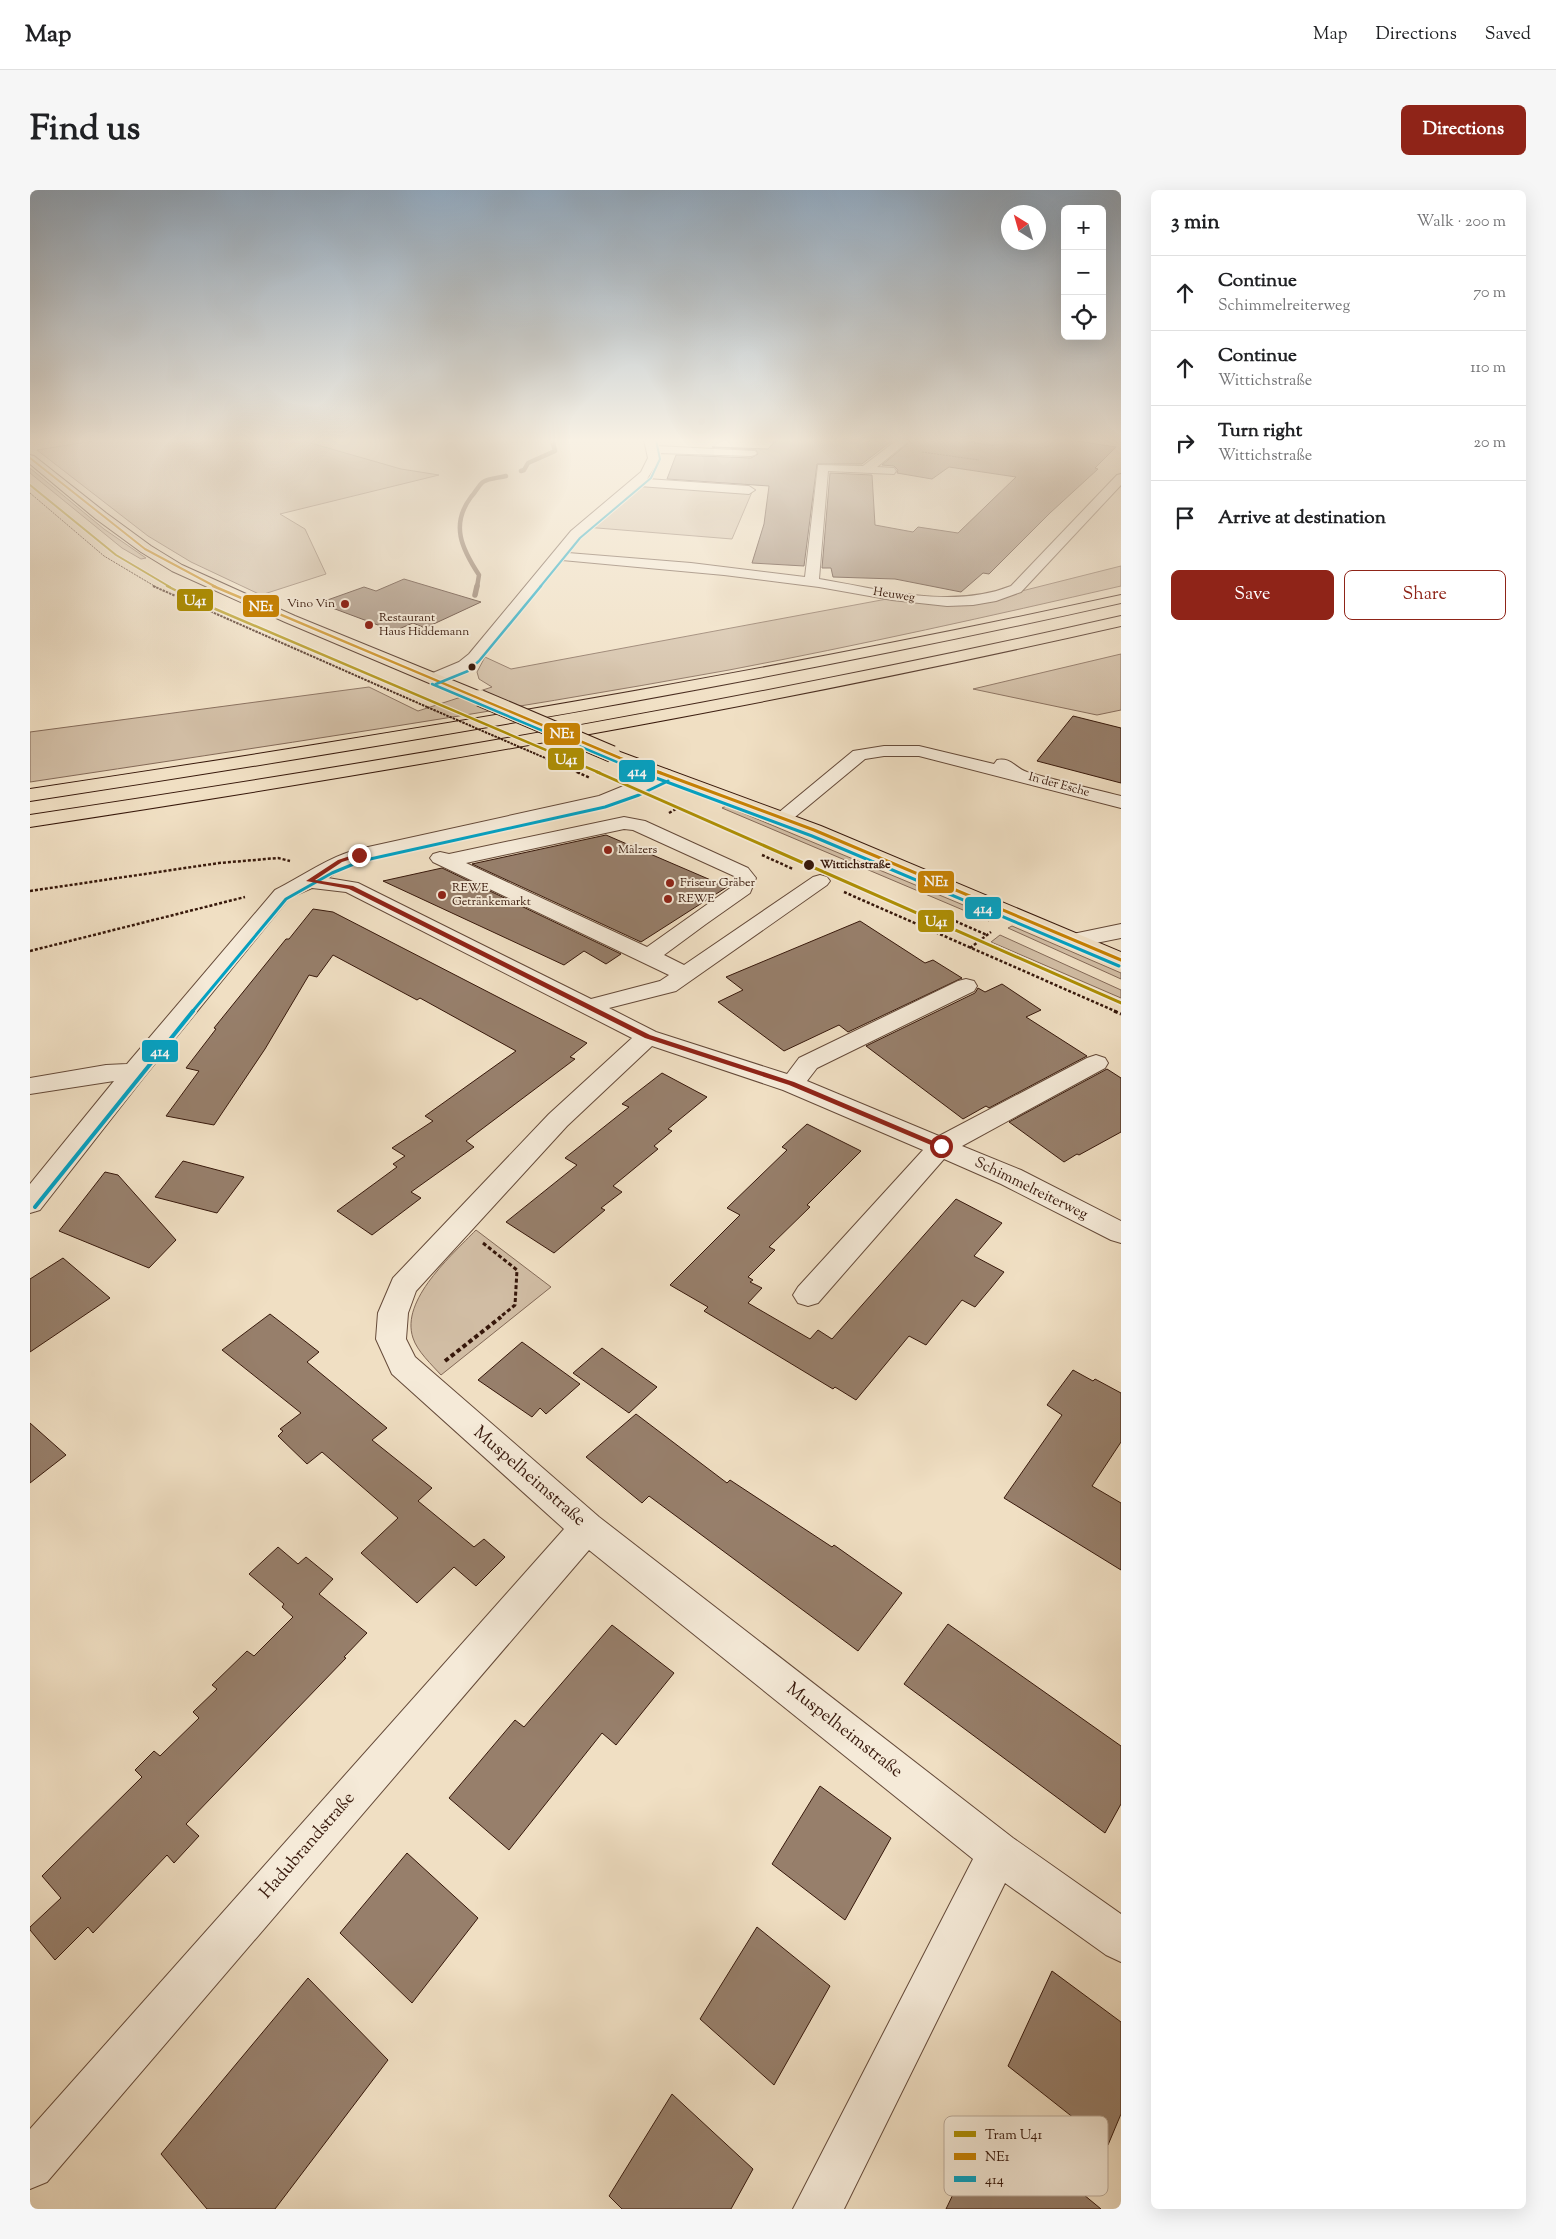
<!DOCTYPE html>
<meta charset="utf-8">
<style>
:root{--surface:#fff;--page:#f6f6f6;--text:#202124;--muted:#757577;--line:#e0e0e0;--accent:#8f2418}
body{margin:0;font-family:"Sorts Mill Goudy",serif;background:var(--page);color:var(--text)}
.controls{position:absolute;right:15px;top:15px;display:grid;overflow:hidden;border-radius:8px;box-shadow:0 5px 20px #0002}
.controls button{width:45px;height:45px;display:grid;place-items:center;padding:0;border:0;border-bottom:1px solid var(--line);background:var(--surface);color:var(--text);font:25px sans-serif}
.compass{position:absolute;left:971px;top:15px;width:45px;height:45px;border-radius:50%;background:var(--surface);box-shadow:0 5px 20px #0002;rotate:323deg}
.stop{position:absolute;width:15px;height:15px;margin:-11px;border:4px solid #8f2418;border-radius:50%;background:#fff}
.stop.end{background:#8f2418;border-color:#fff;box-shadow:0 1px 5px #0008}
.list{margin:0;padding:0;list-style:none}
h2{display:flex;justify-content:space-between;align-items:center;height:65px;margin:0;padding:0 20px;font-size:21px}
h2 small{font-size:16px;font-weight:400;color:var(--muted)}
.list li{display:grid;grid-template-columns:32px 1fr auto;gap:15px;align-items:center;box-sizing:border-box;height:75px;padding:0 20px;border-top:1px solid var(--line)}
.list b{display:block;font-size:19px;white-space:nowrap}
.list p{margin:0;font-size:16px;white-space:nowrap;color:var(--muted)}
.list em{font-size:16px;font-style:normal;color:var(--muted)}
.actions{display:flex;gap:10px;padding:15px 20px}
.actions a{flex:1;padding:11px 0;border:1px solid var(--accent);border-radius:8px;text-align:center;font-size:18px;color:var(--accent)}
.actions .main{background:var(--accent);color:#fff}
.icon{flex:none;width:28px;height:28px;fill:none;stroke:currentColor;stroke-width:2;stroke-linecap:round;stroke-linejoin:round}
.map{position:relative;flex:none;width:1091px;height:2019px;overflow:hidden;border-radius:8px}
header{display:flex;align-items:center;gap:30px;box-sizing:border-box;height:70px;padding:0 25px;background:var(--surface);border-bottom:1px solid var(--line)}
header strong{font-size:24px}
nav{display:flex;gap:28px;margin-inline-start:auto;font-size:18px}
.intro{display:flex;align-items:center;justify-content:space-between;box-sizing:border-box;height:120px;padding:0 30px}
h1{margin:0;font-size:35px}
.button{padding:12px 22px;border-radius:8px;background:var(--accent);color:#fff;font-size:18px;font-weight:700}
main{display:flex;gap:30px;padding:0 30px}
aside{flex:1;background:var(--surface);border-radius:8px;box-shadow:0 5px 20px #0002}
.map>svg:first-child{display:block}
.green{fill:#d1bda4;stroke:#846a58}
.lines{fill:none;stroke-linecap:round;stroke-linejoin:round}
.stream-far1{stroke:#806754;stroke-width:4.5}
.stream{stroke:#806754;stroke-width:5.5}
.building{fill:#977f6b;stroke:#37180b}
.minor-casing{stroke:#654a39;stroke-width:2}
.major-casing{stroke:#37180b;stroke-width:2}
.highway-casing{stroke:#37180b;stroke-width:2}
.path-far4{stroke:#37180b;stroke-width:1;stroke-dasharray:2 1;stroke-linecap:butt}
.path-far3{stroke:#37180b;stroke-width:2;stroke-dasharray:2.5 1;stroke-linecap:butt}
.path-far2{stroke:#37180b;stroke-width:2.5;stroke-dasharray:3 2;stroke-linecap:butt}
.path-far1{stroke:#37180b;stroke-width:3;stroke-dasharray:4 2.5;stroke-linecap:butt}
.path{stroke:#37180b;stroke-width:4;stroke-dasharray:4.5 3;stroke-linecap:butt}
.minor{fill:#f5ead8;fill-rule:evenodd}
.major{fill:#f0dfc3;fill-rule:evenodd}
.highway{fill:#f0dfc3;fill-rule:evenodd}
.major-bridge-casing{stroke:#37180b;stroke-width:18;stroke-linecap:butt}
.path-bridge{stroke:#37180b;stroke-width:2;stroke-dasharray:2.5 1;stroke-linecap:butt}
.major-bridge{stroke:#f0dfc3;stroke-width:16}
.bus-1-far2-casing{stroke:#f5ead8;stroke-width:4}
.bus-1-far1-casing{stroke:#f5ead8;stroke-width:5}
.bus-1-casing{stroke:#f5ead8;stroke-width:6}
.bus-2-far3-casing{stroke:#f5ead8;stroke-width:4}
.bus-2-far2-casing{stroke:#f5ead8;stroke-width:5}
.bus-2-far1-casing{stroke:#f5ead8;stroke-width:6}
.bus-2-casing{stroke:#f5ead8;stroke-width:8}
.bus-1-far2{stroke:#c78203;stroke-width:2}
.bus-1-far1{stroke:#c78203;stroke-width:2.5}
.bus-1{stroke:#c78203;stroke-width:3}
.bus-2-far3{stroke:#03a2c4;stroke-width:2}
.bus-2-far2{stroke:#03a2c4;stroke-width:2.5}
.bus-2-far1{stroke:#03a2c4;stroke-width:3}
.bus-2{stroke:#03a2c4;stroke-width:4}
.tram-1-far2-casing{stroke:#f5ead8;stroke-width:4}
.tram-1-far1-casing{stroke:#f5ead8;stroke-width:5}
.tram-1-casing{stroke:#f5ead8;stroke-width:6}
.tram-1-far2{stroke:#ad8e04;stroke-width:2}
.tram-1-far1{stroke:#ad8e04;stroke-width:2.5}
.tram-1{stroke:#ad8e04;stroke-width:3}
.route{fill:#8f2418}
.poi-dot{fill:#8f2418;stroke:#f5ead8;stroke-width:2}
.bus-dot{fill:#37180b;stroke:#f5ead8;stroke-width:2}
.labels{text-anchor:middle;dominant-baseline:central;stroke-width:4;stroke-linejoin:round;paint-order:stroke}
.far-street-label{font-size:12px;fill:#37180b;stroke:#f5ead8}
.far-poi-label{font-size:12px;fill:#37180b;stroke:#f5ead8;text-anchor:start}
.far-stop-label{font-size:12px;font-weight:bold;fill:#37180b;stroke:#f5ead8;text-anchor:start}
.street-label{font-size:15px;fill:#37180b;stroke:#f5ead8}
.near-street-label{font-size:18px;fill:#37180b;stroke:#f5ead8}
.key{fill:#f5ead8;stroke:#bcab9a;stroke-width:1}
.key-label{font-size:14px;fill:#37180b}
.line-badge{stroke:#f5ead8;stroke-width:2}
.badge-label{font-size:14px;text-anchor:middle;font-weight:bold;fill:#fff}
</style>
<header>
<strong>Map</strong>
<nav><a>Map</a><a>Directions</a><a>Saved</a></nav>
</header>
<div class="intro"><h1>Find us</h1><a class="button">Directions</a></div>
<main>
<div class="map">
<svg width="1091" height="2019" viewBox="0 0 1091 2019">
<rect width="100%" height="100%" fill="#f0dfc3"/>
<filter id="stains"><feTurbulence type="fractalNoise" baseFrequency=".004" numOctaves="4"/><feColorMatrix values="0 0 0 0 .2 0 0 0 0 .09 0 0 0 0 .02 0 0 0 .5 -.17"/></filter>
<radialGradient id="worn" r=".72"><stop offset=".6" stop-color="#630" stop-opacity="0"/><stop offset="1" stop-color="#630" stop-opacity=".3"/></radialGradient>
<!-- green -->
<path class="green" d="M69,250H270L371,279L409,285L250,324L275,339L296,384L231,405L161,372L118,346L7,260Z
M0,278L74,339L116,368L111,369L92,358L0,283Z
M606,292L722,302L702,349L555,337Z
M1091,376V396C961,426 830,455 699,480C467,522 233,557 0,592V542L339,497L388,521L462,497L449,489L447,482L455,467L481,479L873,406L960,409Z
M1091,464V520L1067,525L943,499Z
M696,616L962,727L959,731L692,618Z
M982,736L1091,783V789L978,738Z
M970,745L1091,800V808L961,752Z
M446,1040L521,1097L411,1185C402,1175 387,1161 383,1148C370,1110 422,1065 446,1040Z"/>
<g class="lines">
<!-- stream-far1 -->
<path class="stream-far1" d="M491,281L494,280L498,273L525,261L522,250
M447,397L449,385C432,359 420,335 441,307C445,303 449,295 453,292C459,288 469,288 476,286"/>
<!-- stream -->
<path class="stream" d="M445,405L447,396"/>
</g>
<!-- building -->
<path class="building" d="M746,250H863L832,274H787L774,376L722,373L734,334L739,296L637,289L646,265L721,268L728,264L726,260L682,257L738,259Z
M882,250H1041L1086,257L1065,278L1068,279L1020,323L959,384L953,383L931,402L865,389L803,387L801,378H792L800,283L842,285L845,335L883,342L888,337L928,343L986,287L919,277L902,289L867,283L868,280L864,276L852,275Z
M374,389L451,412L395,438L383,433L364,441L289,413L334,397L346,401Z
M1043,526L1091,538V593L1007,571Z
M576,645L697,697L611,752L442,674Z
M412,678L591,764L576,774L554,761L534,775L353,691Z
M283,719L303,722L557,853L540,867L545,869L436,951L444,957L381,1002L391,1008L342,1045L307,1021L367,977L363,974L375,966L362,958L403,931L395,926L486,861L390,808L387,810L303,765L287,787L279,785L235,859L184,935L136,926L169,881L156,878L186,839L184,838L256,749H259Z
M830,731L895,773L903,770L932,788L818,842L809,835L754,861L688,812L713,800L696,787Z
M972,794L1011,820L996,827L1057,866L959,918L956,916L933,929L836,856L945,803L948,798L955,802Z
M1077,879L1091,888V942L1049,965L1047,964L1034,972L979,932Z
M632,883L677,907L638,939L642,941L624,956L628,959L583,996L592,1002L571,1018L575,1020L524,1063L476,1032L547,975L535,968L599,917L592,914Z
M777,934L831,961L777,1015L780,1017L739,1057L745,1060L718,1087L723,1090L720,1092L732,1098L718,1113L780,1149L788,1140L802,1149L926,1009L972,1033L944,1066L974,1082L961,1098L945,1117L932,1110L896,1155L879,1146L826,1210L805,1197L803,1199L674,1121L678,1117L640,1095L710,1025L697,1018L757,960L752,957Z
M153,971L214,987L187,1023L125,1007Z
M75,982L88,985L146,1050L119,1078L29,1041Z
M33,1068L80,1108L0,1162V1089Z
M240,1124L289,1162L277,1172L357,1238L342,1250L402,1298L388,1311L444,1357L454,1349L475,1367L446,1396L424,1377L387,1413L331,1363L368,1328L292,1262L277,1274L248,1246L253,1241L250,1239L271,1223L192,1160Z
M492,1152L550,1194L516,1224L510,1218L502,1227L448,1190Z
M572,1158L627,1197L599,1223L543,1183Z
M1043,1180L1063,1191L1065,1189L1091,1203V1252L1062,1296L1091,1313V1380L974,1308L1032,1225L1017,1215Z
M606,1224L697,1293L700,1290L802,1357L804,1355L872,1403L828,1461L619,1306L612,1313L556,1267Z
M0,1233L36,1265L0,1293Z
M248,1357L268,1374L276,1367L303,1389L289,1404L337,1443L314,1467L316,1468L156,1634L169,1646L144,1673L137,1665L63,1743L58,1737L25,1770L0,1740V1737L31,1708L12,1686L112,1587L105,1580L124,1561L130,1566L169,1528L163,1522L187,1499L182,1495L217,1461L224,1466L263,1427L252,1417L254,1414L219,1384Z
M918,1434L1091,1556V1614L1075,1643L874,1494Z
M582,1435L644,1483L586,1555L572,1543L479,1660L419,1608L485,1530L494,1537Z
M790,1596L861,1648L815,1730L742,1674Z
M377,1663L448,1728L382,1813L310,1743Z
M727,1737L800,1796L744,1895L670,1829Z
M1022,1781L1091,1832V1924L1078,1955L978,1876Z
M278,1788L358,1870L245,2019H177L131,1964Z
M642,1904L723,1979L701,2019H592L579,2006Z
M960,1927L1071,2019H916Z"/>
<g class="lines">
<!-- minor casing -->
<g class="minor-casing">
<path id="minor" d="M614,250H625L626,256L725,261L727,263L725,265L721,266L628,263L630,268L617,289L719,296L725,300L719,304L609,296L551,347L538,363L661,373L775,387L788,275L833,276L867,250H880L847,277L864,278L866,281L864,284L798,281L789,389C851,399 921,420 981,396L1087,285L1091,284V295L991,402L966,411L943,415L917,416L862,410L789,397L694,385L532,370L451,470C439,480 414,495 398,491L396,488L398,485L429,472L439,464L541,341L611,282L618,268Z
M854,556H889L964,574L967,570C981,567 985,578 997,582C1028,591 1060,598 1091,606V618L889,566H854L835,569L759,632L752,634L745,632L742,628L823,561Z
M635,579L641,581L644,585L641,589L614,603L581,615L334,670L317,675L298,688L328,693L561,809L630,791L639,785L403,672L400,668L403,664L410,662L419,664L594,627L615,631L718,678L726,688L720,703L676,734L634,765L654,775L783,687L790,685L797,687L800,691L797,695L646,801L579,818L626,842L757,884L769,868L928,791L936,789L944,791L947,796L944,801L787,878L777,891L909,946L1057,868L1066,865L1075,868L1078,873L1075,878L932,956L991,980L1091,1031V1053L1081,1050L971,994L914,969L788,1113L778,1116L768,1113L763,1105L768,1097L893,960L753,900L622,856L537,936L386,1101L378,1123L376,1149L385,1167L569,1327L983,1648L1091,1724V1772L1076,1765L975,1693L814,2019H763L943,1669L559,1360L17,1992L0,1999V1939L534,1339L362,1184L346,1149L348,1123L363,1088L519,924L602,848L316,702L282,698L259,708L113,888L10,1020L0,1023V994L84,891L0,904V888L76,875L97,874L245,700C273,686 298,667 329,659L569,606ZM594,639L603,640L704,686L706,689L703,696L617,757L436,673Z
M1091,734V748L1046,757L1038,755L1035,750L1038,745Z"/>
</g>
<!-- major casing -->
<g class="major-casing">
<path id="major" d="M0,265L4,266L76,323L121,356L152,375L265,426L456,504L458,508L456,512H444L255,432L142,381L111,362L66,329L0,274Z
M582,559L791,636L1091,762V777L777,644L576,568L573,564L576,560Z"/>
</g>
<!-- highway casing -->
<g class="highway-casing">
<path id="highway" d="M1091,405V413C730,494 366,555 0,611V599C366,544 730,484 1091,405Z
M1091,426V436C730,518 366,581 0,637V625C366,570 730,508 1091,426Z"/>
</g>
<!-- path-far4 -->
<path class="path-far4" d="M926,250L965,256
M739,252H747
M892,262L949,270
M0,303L74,366L126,397"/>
<!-- path-far3 -->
<path class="path-far3" d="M123,396L397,517
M529,574L550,583"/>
<!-- path-far2 -->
<path class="path-far2" d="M547,582L560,588
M639,623L651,616
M732,665L763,679
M0,701L189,673L248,668L260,671
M814,702L1087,822
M907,723L957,745
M940,758L961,742
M0,761L215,707"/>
<!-- path-far1 -->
<path class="path-far1" d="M1084,821L1091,824
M453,1053L487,1080L485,1115L469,1128"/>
<!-- path -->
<path class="path" d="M415,1171L471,1127"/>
<!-- minor -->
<use href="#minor" class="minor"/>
<!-- major -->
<use href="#major" class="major"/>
<!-- highway -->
<use href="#highway" class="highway"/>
<!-- major-bridge casing -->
<g class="major-bridge-casing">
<path id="major-bridge" d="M450,508L582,564"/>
</g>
<!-- path-bridge -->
<path class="path-bridge" d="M397,517L529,574"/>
<!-- major-bridge -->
<use href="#major-bridge" class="major-bridge"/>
<!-- bus-1-far2 casing -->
<g class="bus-1-far2-casing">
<path id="bus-1-far2" d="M0,268L115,359L186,397"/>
</g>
<!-- bus-1-far1 casing -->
<g class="bus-1-far1-casing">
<path id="bus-1-far1" d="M183,396L590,568L631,583"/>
</g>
<!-- bus-1 casing -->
<g class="bus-1-casing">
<path id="bus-1" d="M628,582L784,640L1091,770"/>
</g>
<!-- bus-2-far3 casing -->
<g class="bus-2-far3-casing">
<path id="bus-2-far3" d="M510,397L550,348L621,288L630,269L626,250"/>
</g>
<!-- bus-2-far2 casing -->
<g class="bus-2-far2-casing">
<path id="bus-2-far2" d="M402,494L613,583
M406,494L438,481L449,471L511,396"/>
</g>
<!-- bus-2-far1 casing -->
<g class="bus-2-far1-casing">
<path id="bus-2-far1" d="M610,582L782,646L1089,776
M162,822L256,709L302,683L331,671L575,617L609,605L638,591"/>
</g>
<!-- bus-2 casing -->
<g class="bus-2-casing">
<path id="bus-2" d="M5,1017L163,821"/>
</g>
<!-- bus-1-far2 -->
<use href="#bus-1-far2" class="bus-1-far2"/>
<!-- bus-1-far1 -->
<use href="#bus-1-far1" class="bus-1-far1"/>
<!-- bus-1 -->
<use href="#bus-1" class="bus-1"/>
<!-- bus-2-far3 -->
<use href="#bus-2-far3" class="bus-2-far3"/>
<!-- bus-2-far2 -->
<use href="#bus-2-far2" class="bus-2-far2"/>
<!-- bus-2-far1 -->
<use href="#bus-2-far1" class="bus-2-far1"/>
<!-- bus-2 -->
<use href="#bus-2" class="bus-2"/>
<!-- tram-1-far2 casing -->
<g class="tram-1-far2-casing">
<path id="tram-1-far2" d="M0,295L86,365L140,397"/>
</g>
<!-- tram-1-far1 casing -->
<g class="tram-1-far1-casing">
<path id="tram-1-far1" d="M137,396L169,412L570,583"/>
</g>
<!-- tram-1 casing -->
<g class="tram-1-casing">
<path id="tram-1" d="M567,582L1091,813"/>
</g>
<!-- tram-1-far2 -->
<use href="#tram-1-far2" class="tram-1-far2"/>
<!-- tram-1-far1 -->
<use href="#tram-1-far1" class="tram-1-far1"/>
<!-- tram-1 -->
<use href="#tram-1" class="tram-1"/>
</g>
<!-- sky -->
<linearGradient id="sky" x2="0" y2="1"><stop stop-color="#92aac0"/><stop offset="0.47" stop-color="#f8f1e4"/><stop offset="1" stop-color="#f8f1e4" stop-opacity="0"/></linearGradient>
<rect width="1091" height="533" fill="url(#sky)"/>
<!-- route -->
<path class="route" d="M329,663L331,666L312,672L285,690L323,696L620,845L764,892L915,956L908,958L759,895L615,848L319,699L276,691L308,670Z"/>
<!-- markers -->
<g class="poi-dot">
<circle cx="315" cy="414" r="5"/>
<circle cx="339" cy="435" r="5"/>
<circle cx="578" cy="660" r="5"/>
<circle cx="640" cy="693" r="5"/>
<circle cx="412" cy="705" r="5"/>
<circle cx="638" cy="709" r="5"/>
</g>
<g class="bus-dot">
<circle cx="442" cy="477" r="4.5"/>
<circle cx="779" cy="675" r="6"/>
</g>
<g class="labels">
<!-- far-street labels -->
<g class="far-street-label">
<text transform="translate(864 405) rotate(9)">Heuweg</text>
<text transform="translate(1029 595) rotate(15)">In der Esche</text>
</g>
<!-- far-poi labels -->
<g class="far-poi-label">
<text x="305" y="414" text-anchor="end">Vino Vin</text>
<text x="349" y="428">Restaurant<tspan x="349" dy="14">Haus Hiddemann</tspan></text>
<text x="588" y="660">Malzers</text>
<text x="650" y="693">Friseur Gräber</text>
<text x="422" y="698">REWE<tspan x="422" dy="14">Getränkemarkt</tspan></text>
<text x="648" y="709">REWE</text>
</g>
<!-- far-stop labels -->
<g class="far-stop-label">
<text x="790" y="675">Wittichstraße</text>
</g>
<!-- street labels -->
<g class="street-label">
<text transform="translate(1001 999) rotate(26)">Schimmelreiterweg</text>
</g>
<!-- near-street labels -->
<g class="near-street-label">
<text transform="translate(499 1287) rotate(41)">Muspelheimstraße</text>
<text transform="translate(814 1541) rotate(38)">Muspelheimstraße</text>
<text transform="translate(278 1656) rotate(-49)">Hadubrandstraße</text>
</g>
</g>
<!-- legend -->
<rect x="914" y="1926" width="164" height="80" rx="8" class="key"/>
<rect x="924" y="1941" width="22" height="6" fill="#ad8e04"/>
<rect x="924" y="1963" width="22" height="7" fill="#c78203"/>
<rect x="924" y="1986" width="22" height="6" fill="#03a2c4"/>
<g class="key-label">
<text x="955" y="1949">Tram U41</text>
<text x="955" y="1971">NE1</text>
<text x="955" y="1994">414</text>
</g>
<g class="line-badge">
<rect x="146" y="398" width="38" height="24" rx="5" fill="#ad8e04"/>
<rect x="212" y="404" width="38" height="24" rx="5" fill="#c78203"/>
<rect x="513" y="532" width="38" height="24" rx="5" fill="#c78203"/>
<rect x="517" y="557" width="38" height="24" rx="5" fill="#ad8e04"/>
<rect x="588" y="569" width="38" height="24" rx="5" fill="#03a2c4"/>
<rect x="887" y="680" width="38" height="24" rx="5" fill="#c78203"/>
<rect x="934" y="706" width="38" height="24" rx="5" fill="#03a2c4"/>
<rect x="887" y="719" width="38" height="24" rx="5" fill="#ad8e04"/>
<rect x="111" y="849" width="38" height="24" rx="5" fill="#03a2c4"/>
</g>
<g class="badge-label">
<text x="165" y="415">U41</text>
<text x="231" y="421">NE1</text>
<text x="532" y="548">NE1</text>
<text x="536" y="574">U41</text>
<text x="607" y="586">414</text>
<text x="906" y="696">NE1</text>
<text x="953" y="723">414</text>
<text x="906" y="736">U41</text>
<text x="130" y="866">414</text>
</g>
<rect width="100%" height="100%" filter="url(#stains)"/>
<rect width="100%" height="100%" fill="url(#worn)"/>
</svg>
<div class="controls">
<button>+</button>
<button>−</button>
<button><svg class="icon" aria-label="locate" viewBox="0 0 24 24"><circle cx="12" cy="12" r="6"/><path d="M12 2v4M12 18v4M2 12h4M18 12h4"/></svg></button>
</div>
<svg class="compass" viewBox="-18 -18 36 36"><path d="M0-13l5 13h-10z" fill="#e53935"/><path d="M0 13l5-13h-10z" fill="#757577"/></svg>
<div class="stop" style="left:911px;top:956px"></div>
<div class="stop end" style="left:329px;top:665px"></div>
</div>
<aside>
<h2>3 min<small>Walk · 200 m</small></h2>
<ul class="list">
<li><svg class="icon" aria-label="ahead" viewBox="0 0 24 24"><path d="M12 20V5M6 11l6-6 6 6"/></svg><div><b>Continue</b><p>Schimmelreiterweg</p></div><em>70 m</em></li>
<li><svg class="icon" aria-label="ahead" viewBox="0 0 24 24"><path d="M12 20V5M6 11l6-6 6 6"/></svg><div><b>Continue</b><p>Wittichstraße</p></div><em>110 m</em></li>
<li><svg class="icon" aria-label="right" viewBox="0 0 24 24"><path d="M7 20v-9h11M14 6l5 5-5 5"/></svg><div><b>Turn right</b><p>Wittichstraße</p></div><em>20 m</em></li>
<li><svg class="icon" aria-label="arrive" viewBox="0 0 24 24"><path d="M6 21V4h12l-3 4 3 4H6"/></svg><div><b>Arrive at destination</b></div></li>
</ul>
<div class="actions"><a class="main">Save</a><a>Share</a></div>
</aside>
</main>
